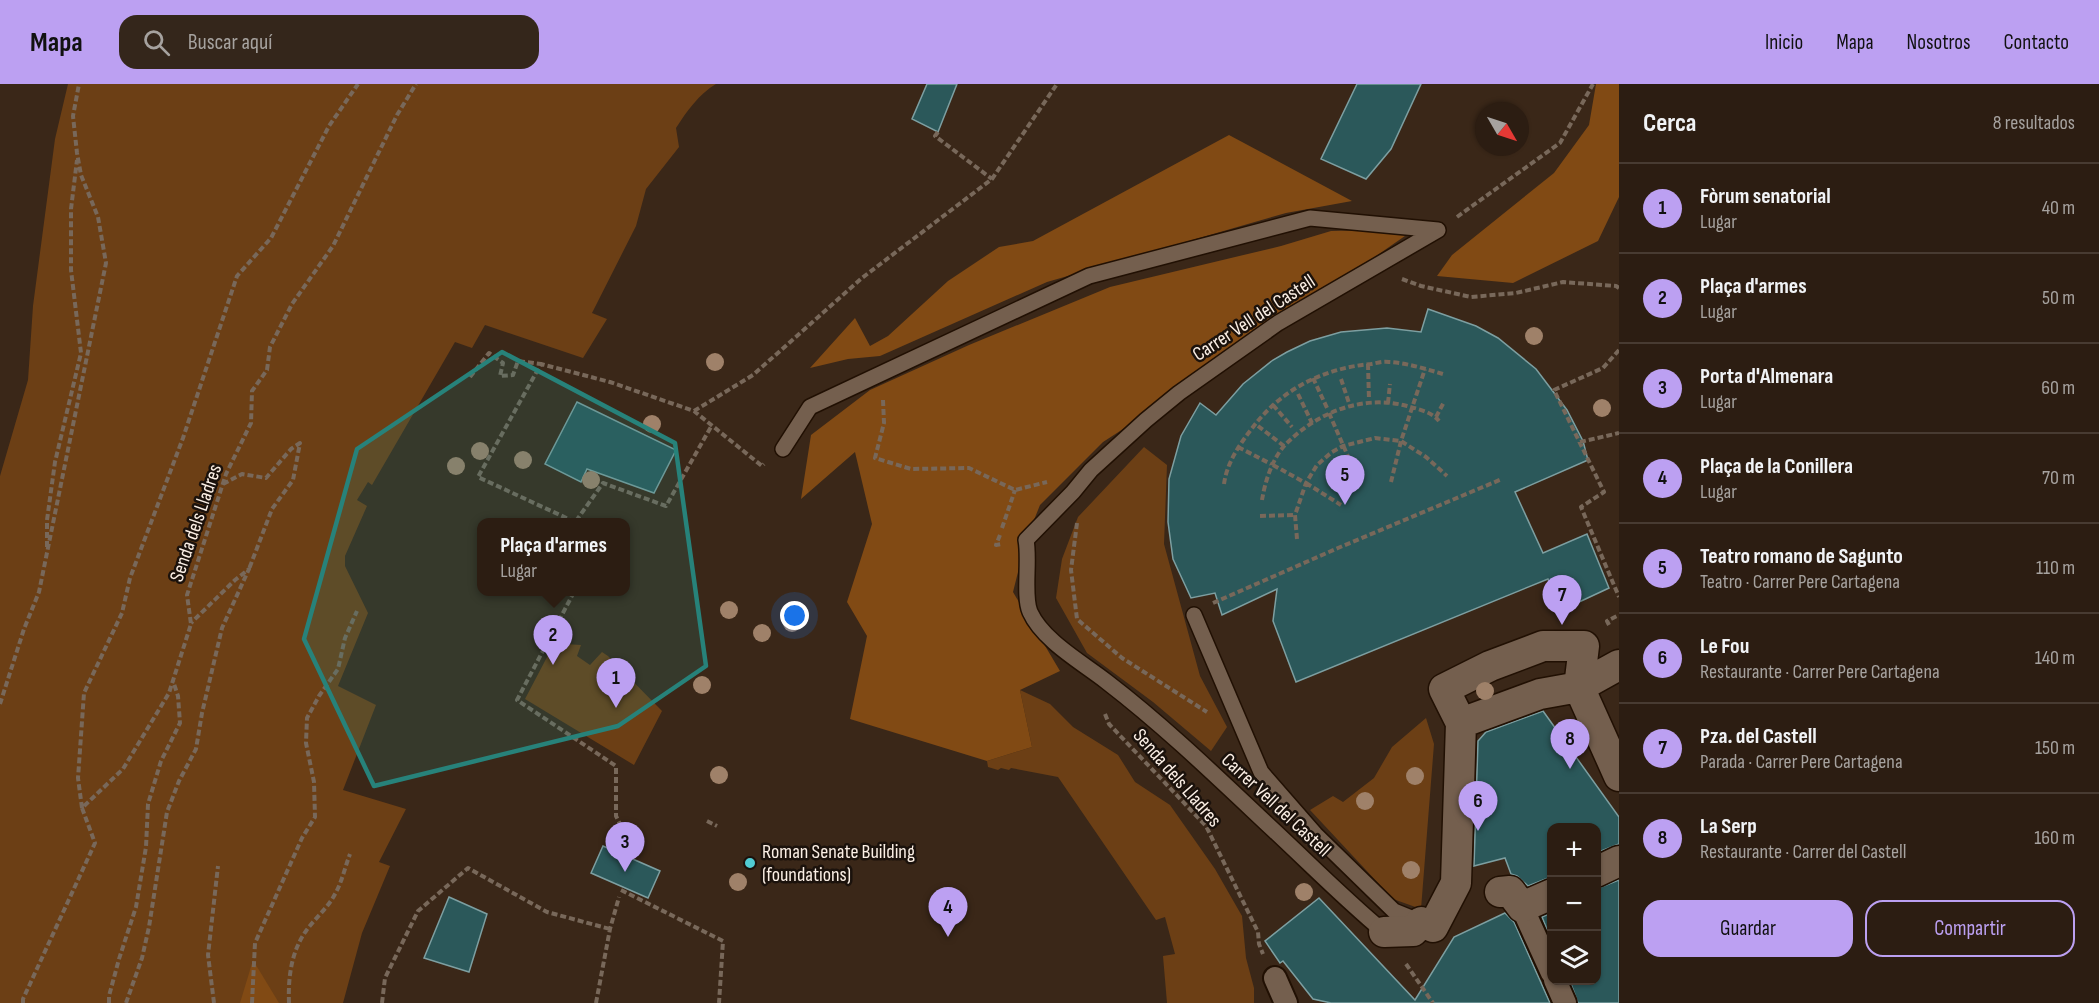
<!DOCTYPE html>
<html lang="es">
<meta charset="utf-8">
<style>
:root{--surface:#2c1d12;--page:#34261b;--text:#f1f3f6;--muted:#a6a29f;--line:#483b32;--accent:#bca0f2}
body{margin:0;font-family:"Sofia Sans Condensed",sans-serif;background:var(--page);color:var(--text)}
.controls{position:absolute;right:18px;bottom:18px;display:grid;overflow:hidden;border-radius:12px;box-shadow:0 2px 4px #0004}
.controls button{width:54px;height:54px;display:grid;place-items:center;padding:0;border:0;border-bottom:2px solid var(--line);background:var(--surface);color:var(--text);font:30px sans-serif}
.compass{position:absolute;left:1475px;top:18px;width:54px;height:54px;border-radius:50%;background:var(--surface);box-shadow:0 2px 4px #0004;rotate:129deg}
.you{position:absolute;left:795px;top:532px;width:21px;height:21px;margin:-15px;border:4px solid #fff;border-radius:50%;background:#1a73e8;box-shadow:0 0 0 9px #1a73e833}
.badge{display:grid;place-items:center;width:39px;height:39px;border-radius:50%;background:var(--accent);color:#111;font-size:20px;font-weight:700}
.pin{position:absolute;translate:-50% -50px;filter:drop-shadow(0 2px 3px #0008)}
.pin::after{content:'';position:absolute;top:32px;width:21px;height:18px;background:inherit;clip-path:polygon(0 0,100% 0,50% 100%)}
.popup{position:absolute;left:477px;top:434px;width:153px;height:78px;box-sizing:border-box;display:grid;place-content:center;border-radius:12px;background:var(--surface);filter:drop-shadow(0 2px 4px #0005);font-size:20px;white-space:nowrap;color:var(--muted)}
.popup b{font-size:22px;color:var(--text)}
.popup::after{content:'';position:absolute;left:50%;top:100%;margin-left:-12px;border:12px solid transparent;border-top-color:var(--surface)}
.list{margin:0;padding:0;list-style:none}
h2{display:flex;justify-content:space-between;align-items:center;height:78px;margin:0;padding:0 24px;font-size:26px}
h2 small{font-size:20px;font-weight:400;color:var(--muted)}
.list li{display:grid;grid-template-columns:39px 1fr auto;gap:18px;align-items:center;box-sizing:border-box;height:90px;padding:0 24px;border-top:2px solid var(--line)}
.list b{display:block;font-size:22px;white-space:nowrap}
.list p{margin:0;font-size:20px;white-space:nowrap;color:var(--muted)}
.list em{font-size:20px;font-style:normal;color:var(--muted)}
.actions{display:flex;gap:12px;padding:18px 24px}
.actions a{flex:1;padding:14px 0;border:2px solid var(--accent);border-radius:18px;text-align:center;font-size:21px;color:var(--accent)}
.actions .main{background:var(--accent);color:#111}
.icon{flex:none;width:33px;height:33px;fill:none;stroke:currentColor;stroke-width:2;stroke-linecap:round;stroke-linejoin:round}
.map{position:relative;flex:none;width:1619px;height:919px;overflow:hidden}
header{display:flex;align-items:center;gap:36px;box-sizing:border-box;height:84px;padding:0 30px;background:var(--accent);color:#111}
header strong{font-size:28px}
nav{display:flex;gap:33px;margin-inline-start:auto;font-size:21px}
.search{width:420px;height:54px;background:var(--page);display:flex;align-items:center;gap:15px;box-sizing:border-box;padding:0 21px;border-radius:18px;color:var(--muted);font-size:22px}
main{display:flex}
aside{flex:1;background:var(--surface)}
.map>svg:first-child{display:block}
.green{fill:#6c3f15}
.forest{fill:#814a14}
.building{fill:#2b585a;stroke:#7d9fa1;stroke-width:1.5}
.lines{fill:none;stroke-linecap:round;stroke-linejoin:round}
.service-casing{stroke:#211003;stroke-width:18}
.pedestrian-casing{stroke:#211003;stroke-width:26}
.minor-casing{stroke:#211003;stroke-width:33}
.path{stroke:#78685a;stroke-width:4;stroke-dasharray:6 3;stroke-linecap:butt}
.service{stroke:#745f4e;stroke-width:15}
.pedestrian{stroke:#745f4e;stroke-width:22}
.minor{stroke:#745f4e;stroke-width:30}
.tree{fill:#9f8169}
.marked{fill:#27827a;fill-opacity:0.2;stroke:#27827a;stroke-width:4.5;stroke-linejoin:round}
.poi-dot{fill:#51ccd3;stroke:#1b120c;stroke-width:2}
.labels{text-anchor:middle;dominant-baseline:central;stroke-width:5;stroke-linejoin:round;paint-order:stroke}
.street-label{font-size:20px;fill:#fbefe5;stroke:#1b120c}
.poi-label{font-size:20px;fill:#fbefe5;stroke:#1b120c;text-anchor:start}
</style>
<header>
<strong>Mapa</strong>
<div class="search"><svg class="icon" aria-label="search" viewBox="0 0 24 24"><circle cx="10" cy="10" r="6"/><path d="M15 15l6 6"/></svg>Buscar aquí</div>
<nav><a>Inicio</a><a>Mapa</a><a>Nosotros</a><a>Contacto</a></nav>
</header>
<main>
<div class="map">
<svg width="1619" height="919" viewBox="0 0 1619 919">
<rect width="100%" height="100%" fill="#3a2718"/>
<!-- green -->
<path class="green" d="M68,0H716C699,10 687,27 676,44L679,63L646,105L636,142L592,229L607,235L583,274L485,241L472,264L455,258L372,401L368,398L357,416L367,422L345,472V482L368,529L338,602L376,621L343,706L406,725L379,778L390,782L362,849L343,919H0V392L28,296L33,222L55,55Z
M1144,363L1167,381L1164,460L1200,592L1227,643L1211,667L1153,618L1087,569L1056,514L1062,475L1078,433Z
M556,556L565,560L581,561L577,572L590,581L602,568L608,572L662,627L634,681L525,615Z
M1020,606L1050,620L1073,643L1118,671L1135,698L1170,721L1215,785L1242,832L1246,874L1254,904V919H1167L1163,872L1175,870L1165,833L1156,836L1058,693L1011,684L1009,686L1001,684L998,686L988,683L987,677L1032,663Z
M1426,634L1434,660L1421,825L1393,815L1310,726L1333,712L1343,718L1374,694L1392,663Z"/>
<!-- forest -->
<path class="forest" d="M1596,0H1619V113L1598,157L1513,199L1437,192L1452,171L1554,89L1589,41Z
M1229,51L1352,117L1286,129L1047,198L880,272L848,275L810,284L855,234L870,262L888,252L948,197L999,163L1033,157Z
M1415,145L1179,309L1103,358L1040,421L1026,456L1013,508L1060,587L1020,606L1032,663L987,677L850,635L867,552L847,518L872,440L855,368L801,415L811,351L870,306L969,261L1110,203L1281,162L1331,147Z
M253,876L279,919H240Z"/>
<!-- building -->
<path class="building" d="M927,0H957L938,48L912,35Z
M1357,0H1421L1391,65L1366,95L1321,75Z
M1428,225L1476,242L1498,254L1536,285L1567,326L1583,357L1588,376L1515,408L1543,469L1587,450L1609,504L1562,526L1548,495L1296,598L1273,537L1277,505L1222,531L1215,509L1191,514L1173,475L1168,438L1169,395L1181,352L1200,319L1216,331L1243,300L1273,276L1287,268L1310,257L1341,248L1387,244L1421,248Z
M577,318L676,366L654,409L587,385L581,398L545,380Z
M1543,627L1619,733V760L1596,769V744H1551V793L1528,802L1517,792L1511,790L1505,774L1474,782L1478,657L1486,648Z
M603,762L660,787L648,814L591,789Z
M1619,796V919H1578L1570,897H1596V805Z
M449,813L487,830L469,888L424,874Z
M1319,814L1415,916L1454,853L1505,829L1514,838L1550,919H1331L1313,915L1283,877L1280,879L1265,857Z
M1551,829V855L1542,833Z"/>
<g class="lines">
<!-- service casing -->
<g class="service-casing">
<path id="service" d="M783,365L810,323L1089,192L1310,134L1438,146L1278,239L1179,309L1146,336L1091,386L1073,408L1026,456C1030,476 1023,512 1030,528C1043,557 1083,579 1107,598C1163,641 1215,691 1267,740C1306,776 1343,814 1384,848
M1194,531L1261,688L1315,750L1394,827L1421,838"/>
</g>
<!-- pedestrian casing -->
<g class="pedestrian-casing">
<path id="pedestrian" d="M1522,823L1552,889
M1275,894L1286,919
M1555,896L1565,919"/>
</g>
<!-- minor casing -->
<g class="minor-casing">
<path id="minor" d="M1579,603L1619,692
M1461,639L1540,610L1579,603L1619,581
M1596,788L1619,777
M1500,808L1510,807L1522,823L1552,810
M1384,848L1413,847L1421,838L1433,843L1456,799L1461,639L1444,605L1490,582L1543,562H1584L1579,603"/>
</g>
<!-- path -->
<path class="path" d="M938,48L935,52L992,95
M1457,133L1560,59L1593,0
M1402,195L1421,202L1471,213L1516,209L1563,198L1616,202L1619,204
M1619,266L1603,284L1554,306L1604,408L1581,423L1619,513
M1368,280L1369,316
M470,293L489,269L503,279L500,292L513,291L518,277L541,280
M1313,294L1328,326
M1341,295L1350,322
M1298,310L1312,339
M883,316L884,339L875,374L911,385L969,384L1015,406L1047,398
M1388,319L1390,300
M1273,321L1292,343
M694,327L753,291L862,194L992,95L1057,0
M1329,329L1361,402
M1436,333L1444,318
M1258,342L1284,362
M1580,358L1619,349
M1238,363L1271,380
M1273,381L1302,397
M1391,398L1401,357L1425,285
M1306,399L1341,421
M223,400L242,390L266,394L291,365L300,359L293,396L272,425L249,485
M1224,400C1227,378 1240,360 1253,343C1282,305 1324,284 1371,280C1377,279 1383,277 1389,278C1407,279 1426,285 1443,290
M1262,416C1265,398 1272,375 1285,361C1316,329 1362,310 1407,322C1418,325 1432,328 1439,337
M1260,432L1295,431
M576,437L603,399L666,422L712,341
M575,438L478,393L541,280L610,298L694,327L762,382L764,380
M1077,439L1071,486L1077,535L1122,574L1207,628
M1002,444L1015,406
M1000,451L996,461L1002,460
M1297,455L1295,431L1306,399L1317,381L1332,368L1343,362L1375,354L1401,357L1426,373L1447,392
M47,463V436L55,378L81,269L71,186V125L77,76
M574,508L517,616L616,682V732L636,772
M1213,519L1338,464L1502,395
M1609,541L1607,537L1619,531
M0,620L24,545L39,508L106,179L98,133L81,91L77,69L73,32L79,0
M1105,630L1109,640L1206,742L1258,848L1259,860L1263,870
M82,724L78,694L84,609L122,529L130,494L183,354L237,192L271,154L329,42L358,0
M707,737L717,742
M621,806L723,857L719,919
M1406,880L1433,919
M23,919V915L95,759L82,724L123,685L169,609L191,540L187,511L226,390L251,339L252,307L267,286L270,263L292,220L333,162L397,31L416,0
M109,919V912L119,875L136,823L146,763L148,720L161,677L180,639L178,612L173,597
M126,919L142,874L149,843L167,728L179,697L196,665L202,629L222,544L249,485L235,496L191,539
M214,919L208,871L218,782
M252,919L255,859L302,754L315,733L314,698L306,659L307,634L319,612L338,585L345,554L357,527
M289,919C288,894 291,868 306,847C315,834 328,824 335,810C342,798 345,783 350,770
M382,919L385,894L418,827L468,784L547,828L610,845
M596,919L610,845L619,813"/>
<!-- service -->
<use href="#service" class="service"/>
<!-- pedestrian -->
<use href="#pedestrian" class="pedestrian"/>
<!-- minor -->
<use href="#minor" class="minor"/>
</g>
<!-- trees -->
<g class="tree">
<circle cx="1534" cy="252" r="9"/>
<circle cx="715" cy="278" r="9"/>
<circle cx="1602" cy="324" r="9"/>
<circle cx="652" cy="340" r="9"/>
<circle cx="480" cy="367" r="9"/>
<circle cx="523" cy="376" r="9"/>
<circle cx="456" cy="382" r="9"/>
<circle cx="591" cy="396" r="9"/>
<circle cx="729" cy="526" r="9"/>
<circle cx="792" cy="539" r="9"/>
<circle cx="762" cy="549" r="9"/>
<circle cx="702" cy="601" r="9"/>
<circle cx="1485" cy="607" r="9"/>
<circle cx="1576" cy="649" r="9"/>
<circle cx="719" cy="691" r="9"/>
<circle cx="1415" cy="692" r="9"/>
<circle cx="1365" cy="717" r="9"/>
<circle cx="1411" cy="786" r="9"/>
<circle cx="738" cy="798" r="9"/>
<circle cx="1304" cy="808" r="9"/>
</g>
<!-- marked area -->
<path class="marked" d="M502,268L675,359L706,582L618,642L374,702L304,555L357,365Z"/>
<!-- markers -->
<circle class="poi-dot" cx="750" cy="779" r="6"/>
<g class="labels">
<!-- street labels -->
<g class="street-label">
<text transform="translate(1254 234) rotate(-33)">Carrer Vell del Castell</text>
<text transform="translate(196 439) rotate(-71)">Senda dels Lladres</text>
<text transform="translate(1177 694) rotate(49)">Senda dels Lladres</text>
<text transform="translate(1276 721) rotate(43)">Carrer Vell del Castell</text>
</g>
<!-- poi labels -->
<g class="poi-label">
<text x="762" y="768">Roman Senate Building<tspan x="762" dy="23">(foundations)</tspan></text>
</g>
</g>
</svg>
<div class="controls">
<button>+</button>
<button>−</button>
<button><svg class="icon" aria-label="layers" viewBox="0 0 24 24"><path d="M12 4l9 5-9 5-9-5zM3 14l9 5 9-5"/></svg></button>
</div>
<svg class="compass" viewBox="-18 -18 36 36"><path d="M0-13l5 13h-10z" fill="#e53935"/><path d="M0 13l5-13h-10z" fill="#a6a29f"/></svg>
<div class="you"></div>
<div class="pin badge" style="left:616px;top:624px">1</div>
<div class="pin badge" style="left:553px;top:581px">2</div>
<div class="popup"><b>Plaça d'armes</b>Lugar</div>
<div class="pin badge" style="left:625px;top:788px">3</div>
<div class="pin badge" style="left:948px;top:853px">4</div>
<div class="pin badge" style="left:1345px;top:421px">5</div>
<div class="pin badge" style="left:1478px;top:747px">6</div>
<div class="pin badge" style="left:1562px;top:541px">7</div>
<div class="pin badge" style="left:1570px;top:685px">8</div>
</div>
<aside>
<h2>Cerca<small>8 resultados</small></h2>
<ul class="list">
<li><span class="badge">1</span><div><b>Fòrum senatorial</b><p>Lugar</p></div><em>40 m</em></li>
<li><span class="badge">2</span><div><b>Plaça d'armes</b><p>Lugar</p></div><em>50 m</em></li>
<li><span class="badge">3</span><div><b>Porta d'Almenara</b><p>Lugar</p></div><em>60 m</em></li>
<li><span class="badge">4</span><div><b>Plaça de la Conillera</b><p>Lugar</p></div><em>70 m</em></li>
<li><span class="badge">5</span><div><b>Teatro romano de Sagunto</b><p>Teatro · Carrer Pere Cartagena</p></div><em>110 m</em></li>
<li><span class="badge">6</span><div><b>Le Fou</b><p>Restaurante · Carrer Pere Cartagena</p></div><em>140 m</em></li>
<li><span class="badge">7</span><div><b>Pza. del Castell</b><p>Parada · Carrer Pere Cartagena</p></div><em>150 m</em></li>
<li><span class="badge">8</span><div><b>La Serp</b><p>Restaurante · Carrer del Castell</p></div><em>160 m</em></li>
</ul>
<div class="actions"><a class="main">Guardar</a><a>Compartir</a></div>
</aside>
</main>
